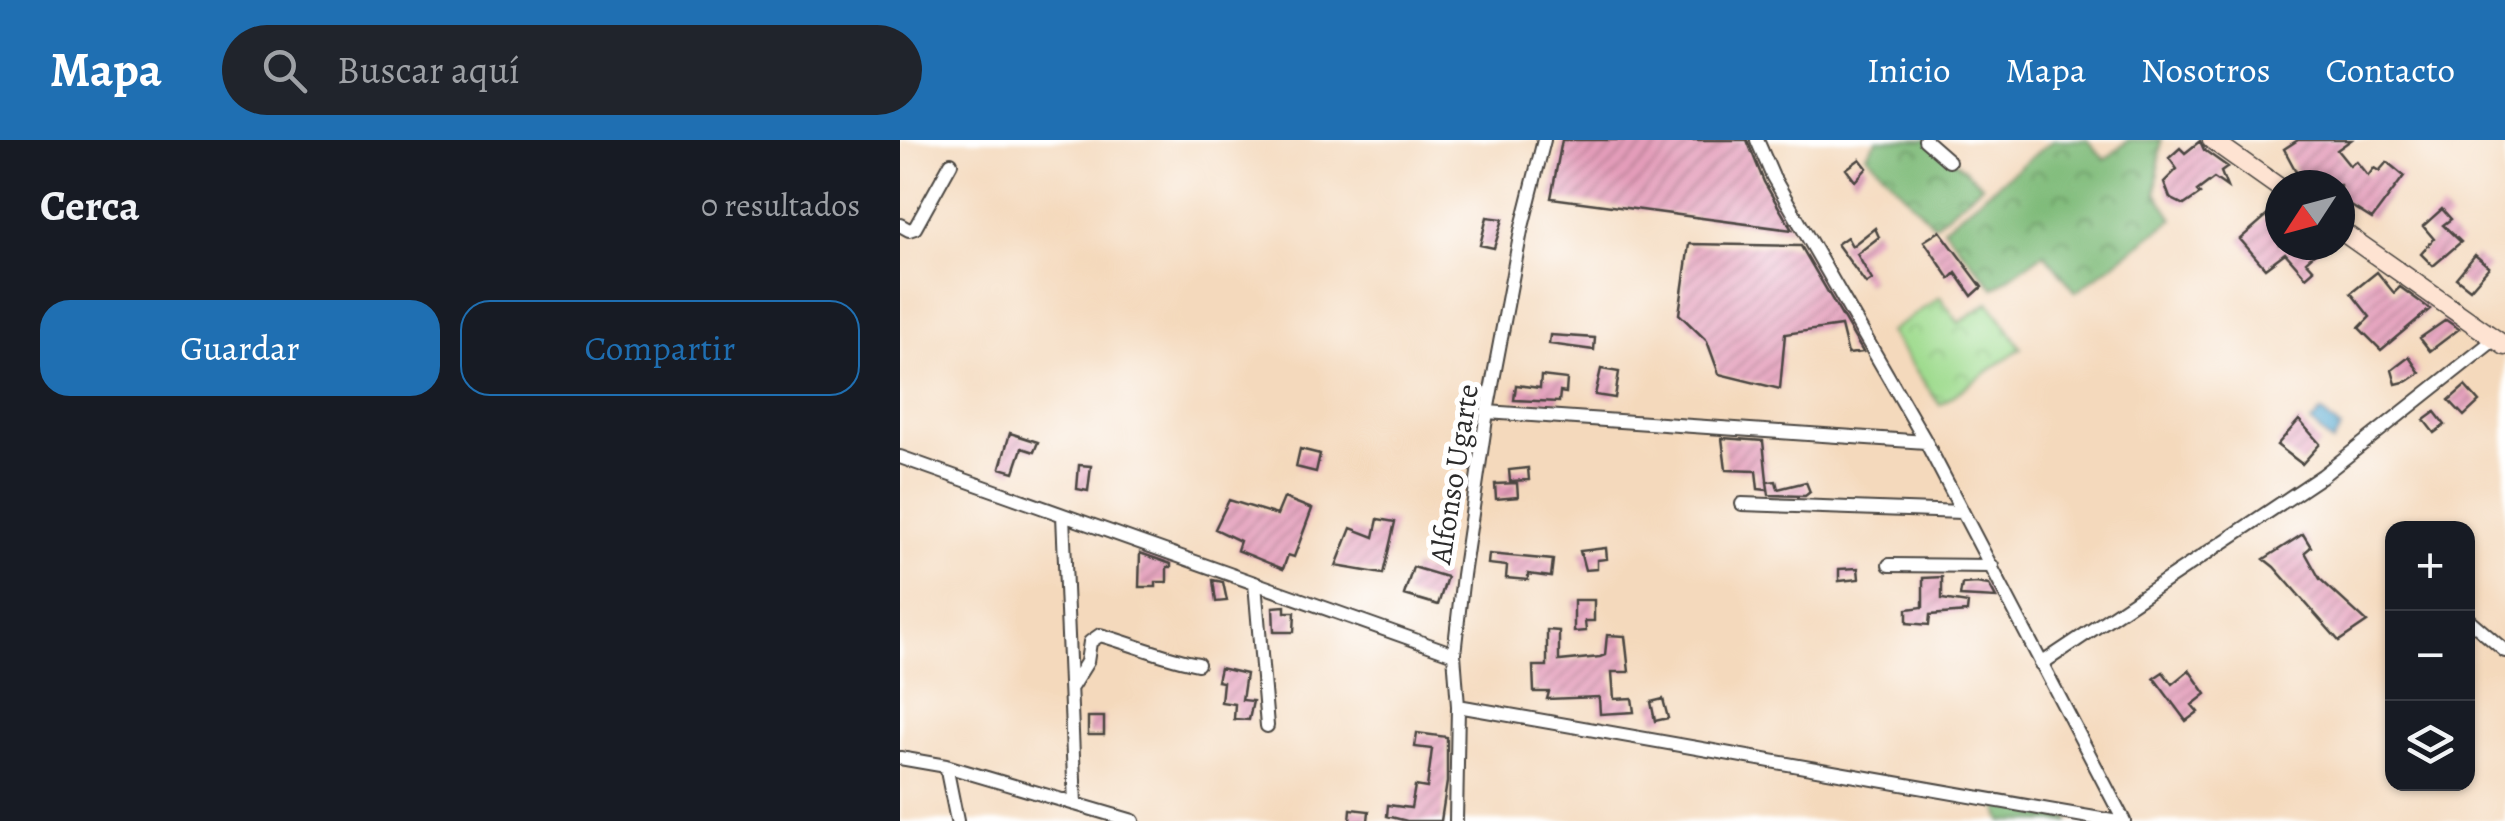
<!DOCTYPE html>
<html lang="es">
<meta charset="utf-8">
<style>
:root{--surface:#171b24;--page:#20242c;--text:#f1f3f6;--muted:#9ea1a6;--line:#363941;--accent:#1f6fb2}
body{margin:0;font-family:Alegreya,serif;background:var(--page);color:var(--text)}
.controls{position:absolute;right:30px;bottom:30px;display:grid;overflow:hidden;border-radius:20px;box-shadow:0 2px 8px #0004}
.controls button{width:90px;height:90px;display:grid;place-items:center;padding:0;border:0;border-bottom:2px solid var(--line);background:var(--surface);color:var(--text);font:50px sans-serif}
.compass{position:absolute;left:1365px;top:30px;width:90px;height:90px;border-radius:50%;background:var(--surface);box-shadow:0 2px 8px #0004;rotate:234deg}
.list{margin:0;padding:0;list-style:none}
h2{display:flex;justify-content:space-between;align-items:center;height:130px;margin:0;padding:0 40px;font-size:42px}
h2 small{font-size:32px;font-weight:400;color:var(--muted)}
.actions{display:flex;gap:20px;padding:30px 40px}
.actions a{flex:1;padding:22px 0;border:2px solid var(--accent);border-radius:30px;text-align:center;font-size:35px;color:var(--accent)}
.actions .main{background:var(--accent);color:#fff}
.icon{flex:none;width:55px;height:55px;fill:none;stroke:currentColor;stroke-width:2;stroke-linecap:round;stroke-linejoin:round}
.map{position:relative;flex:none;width:1605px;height:681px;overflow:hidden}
header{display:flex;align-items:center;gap:60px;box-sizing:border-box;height:140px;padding:0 50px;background:var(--accent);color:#fff}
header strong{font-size:48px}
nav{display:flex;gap:55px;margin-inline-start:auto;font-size:35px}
.search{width:700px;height:90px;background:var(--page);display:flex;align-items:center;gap:25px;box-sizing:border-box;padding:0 35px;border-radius:55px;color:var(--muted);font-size:38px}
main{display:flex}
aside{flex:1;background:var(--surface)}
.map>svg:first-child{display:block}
.forest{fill:url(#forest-crowns);stroke:#567452;stroke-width:2.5}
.park{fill:url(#park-crowns);stroke:#66845e;stroke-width:2.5}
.water{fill:url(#water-ripples);stroke:#3e687c;stroke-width:2.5}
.building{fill:url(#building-hatch)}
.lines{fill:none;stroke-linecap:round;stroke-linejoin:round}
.street-casing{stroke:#494541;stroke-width:16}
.secondary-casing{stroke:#494541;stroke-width:21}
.street{stroke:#fff;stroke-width:12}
.secondary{stroke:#fee3d2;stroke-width:18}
.labels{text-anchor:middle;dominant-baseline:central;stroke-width:10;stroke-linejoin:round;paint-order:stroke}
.street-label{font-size:30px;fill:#2b2b2b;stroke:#fff}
</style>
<header>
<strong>Mapa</strong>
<div class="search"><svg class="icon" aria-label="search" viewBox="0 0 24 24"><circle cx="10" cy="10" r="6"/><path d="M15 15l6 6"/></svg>Buscar aquí</div>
<nav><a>Inicio</a><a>Mapa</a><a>Nosotros</a><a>Contacto</a></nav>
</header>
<main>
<aside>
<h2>Cerca<small>0 resultados</small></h2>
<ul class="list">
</ul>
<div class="actions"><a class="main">Guardar</a><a>Compartir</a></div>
</aside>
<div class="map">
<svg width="1605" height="681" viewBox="0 0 1605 681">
<defs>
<pattern id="forest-crowns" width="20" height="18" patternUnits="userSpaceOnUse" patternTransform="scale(2.5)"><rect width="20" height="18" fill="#80bc7a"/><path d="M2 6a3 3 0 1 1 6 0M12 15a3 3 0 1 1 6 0" fill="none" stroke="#699964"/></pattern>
<pattern id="park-crowns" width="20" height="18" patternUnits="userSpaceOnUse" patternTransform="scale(2.5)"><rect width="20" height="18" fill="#a0dc90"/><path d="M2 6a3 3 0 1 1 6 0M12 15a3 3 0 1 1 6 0" fill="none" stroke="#8abd7c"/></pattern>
<pattern id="water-ripples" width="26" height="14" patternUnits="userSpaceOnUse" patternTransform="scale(2.5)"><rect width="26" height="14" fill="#51a6cd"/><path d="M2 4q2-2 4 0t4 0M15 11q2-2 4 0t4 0" fill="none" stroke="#4387a7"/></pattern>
<pattern id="building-hatch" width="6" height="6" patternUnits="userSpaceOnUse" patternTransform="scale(2.5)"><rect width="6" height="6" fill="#e49dba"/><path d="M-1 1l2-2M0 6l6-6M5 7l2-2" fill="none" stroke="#b98097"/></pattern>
</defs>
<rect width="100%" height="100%" fill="#fff"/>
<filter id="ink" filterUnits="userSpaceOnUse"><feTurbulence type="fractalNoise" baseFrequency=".01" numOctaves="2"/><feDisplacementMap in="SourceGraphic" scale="20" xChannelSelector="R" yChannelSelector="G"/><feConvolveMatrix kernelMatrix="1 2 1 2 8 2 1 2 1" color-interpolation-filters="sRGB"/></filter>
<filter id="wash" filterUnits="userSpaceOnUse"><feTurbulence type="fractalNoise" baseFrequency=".0048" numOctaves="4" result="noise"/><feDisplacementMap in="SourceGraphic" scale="40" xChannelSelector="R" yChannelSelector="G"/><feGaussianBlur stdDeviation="2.25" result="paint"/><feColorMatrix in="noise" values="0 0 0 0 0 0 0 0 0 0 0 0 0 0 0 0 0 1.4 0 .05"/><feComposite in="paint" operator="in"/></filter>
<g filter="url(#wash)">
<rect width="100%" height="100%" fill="#f4d9bc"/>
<!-- forest -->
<path class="forest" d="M977,0H1031L1082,45L1034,85L966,14Z
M1153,0H1187L1205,20L1229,0H1261L1256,53L1273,79L1176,152L1144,113L1094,148L1043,88Z
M1097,666L1169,678V681H1102Z"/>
<!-- park -->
<path class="park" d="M1040,157L1059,183L1089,162L1121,208L1040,265L989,192Z"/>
<!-- water -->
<path class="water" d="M1421,272L1441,289L1432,303L1411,283Z"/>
<g id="blocks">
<!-- building -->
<path class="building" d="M662,0H847L864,42L892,90L651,58Z
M1398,0H1451L1437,10L1450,26L1456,21L1468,36L1474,28L1479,31L1487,22L1504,36L1472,79L1440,59V45H1415L1403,34L1399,37L1384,9Z
M1300,1L1304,10L1328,27L1321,32L1327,47L1314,38L1297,51L1300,54L1284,65L1270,58L1264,42L1277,29L1269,18L1280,8L1285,13Z
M960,19L967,28L955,41L946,29Z
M1380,64V105H1424L1406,121L1414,130L1406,137L1385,113L1365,128L1340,99Z
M1542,69L1551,79L1543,85L1561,102L1533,126L1521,114L1534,99L1523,86Z
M587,77L603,79L594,108L580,105Z
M975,88L979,97L957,114L972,140L966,144L937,104L947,97L952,106Z
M1040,91L1082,147L1072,156L1056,133L1050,139L1024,101Z
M789,104L901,106L963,212L948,214L941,186L885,194L880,249L819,234L807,201L779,174Z
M1575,115L1589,127L1570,149L1556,138Z
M1477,132L1494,153L1500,147L1530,169L1481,210L1459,188L1470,177L1451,153Z
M1546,180L1559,189L1530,211L1520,198Z
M650,195L695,198L694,210L649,204Z
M1509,217L1520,233L1508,241L1496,244L1492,230Z
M701,229L719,232L715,258L695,255Z
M641,236L667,239L666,253L660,252L659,262L614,260L616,245L640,248Z
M1565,246L1579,262L1564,276L1549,260Z
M1535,272L1545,285L1534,293L1524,280Z
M1399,280L1420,304L1402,324L1377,305Z
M110,293L138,302L134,312L122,308L114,332L100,328Z
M822,298L863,301L868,350L858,349L856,331L826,330Z
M400,309L420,314L416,332L396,327Z
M179,325L191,326L188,351L177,349Z
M628,328L629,340L610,341L609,330Z
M876,341L878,349L906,342L910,352L905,356L869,355L867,342Z
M617,343L618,357L596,359L595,344Z
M384,358L412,369L394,417L388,415L383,429L337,410L340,401L315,389L329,360L377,375Z
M478,379L495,382L483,434L436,426L451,388L474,397Z
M1403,394L1411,407L1405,412L1420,439L1467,482L1439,501L1374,427L1364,419Z
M706,408L707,419L697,420V429L685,430L680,411Z
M240,413L271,424V427H267V442H256V447H239Z
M589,414L653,420L651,437L628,434V440L606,438L607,426L588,424Z
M513,427L547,437L538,465L504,455Z
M958,428L959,439L939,441V429Z
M1042,437V459L1068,463L1067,472L1030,475L1029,485L1007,483V469L1023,467V438Z
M313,440L323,442L327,461L316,462Z
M1076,443L1089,445L1096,458L1060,456L1062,444Z
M674,460H694V481H685L686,491L674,492Z
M385,466V472H395L394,492H374L373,467Z
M647,490L659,491V521L700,517L705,515L707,495L725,496L729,532H712L714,559L732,558L734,572L700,574L699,557L647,559L649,552H634L633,526H647Z
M320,528L346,534L342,560L353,561L349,580L334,579L335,564L321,562L323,542L317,541Z
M1289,530L1306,554L1292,565L1298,572L1286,581L1254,538L1263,532L1272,544Z
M763,559L768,578L755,581L751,562Z
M188,577H204V595H188Z
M517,593L547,597V642L541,681H507L487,676L488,665L511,668L515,646L527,648L532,609L515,607Z
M451,669L469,671L468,681H450Z"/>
</g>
</g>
<g filter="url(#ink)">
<use href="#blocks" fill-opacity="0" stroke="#494541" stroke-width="2.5"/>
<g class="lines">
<!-- street casing -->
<g class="street-casing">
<path id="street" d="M857,0L873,37L1026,302L1224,681
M1025,0L1049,21
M0,85L9,90L15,88L51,23
M587,272L1026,302
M0,317L554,514
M842,364L1062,372
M163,375L175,664
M989,425L1092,426
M355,443L367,586
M1568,479L1605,511
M1141,524L1422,336L1595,199
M172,546L187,522L190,502L200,495C233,504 264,518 298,524
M558,566L1212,681
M0,618L46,626L233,681
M46,626L57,681
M556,681L558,566L554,514L563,435L587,272L621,91L644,0"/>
</g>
<!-- secondary casing -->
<g class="secondary-casing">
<path id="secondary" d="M1312,0L1380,48
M1440,90L1605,206"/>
</g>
<!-- street -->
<use href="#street" class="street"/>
<!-- secondary -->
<use href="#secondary" class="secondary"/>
</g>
</g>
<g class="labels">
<!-- street labels -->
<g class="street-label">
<text transform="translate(554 334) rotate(-81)">Alfonso Ugarte</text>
</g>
</g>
</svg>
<div class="controls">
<button>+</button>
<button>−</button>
<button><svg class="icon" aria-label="layers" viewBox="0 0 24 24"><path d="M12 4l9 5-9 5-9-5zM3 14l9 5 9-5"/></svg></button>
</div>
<svg class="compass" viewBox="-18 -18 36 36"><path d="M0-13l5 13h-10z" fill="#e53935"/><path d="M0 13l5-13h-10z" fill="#9ea1a6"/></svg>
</div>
</main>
